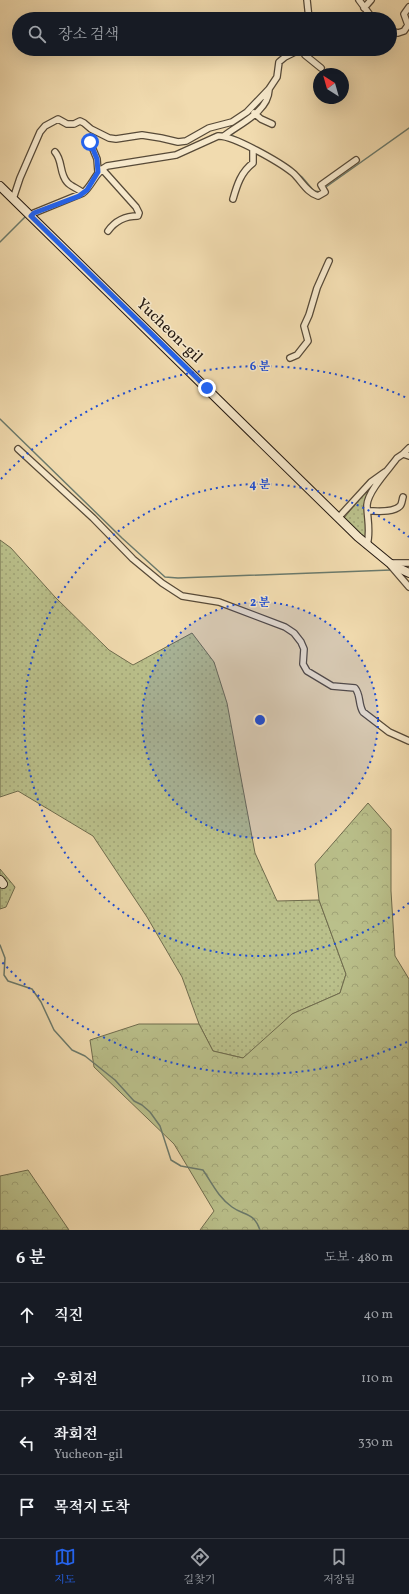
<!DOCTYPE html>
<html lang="ko">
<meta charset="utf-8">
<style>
:root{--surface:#171b24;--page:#242831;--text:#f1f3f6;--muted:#9ea1a6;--line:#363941;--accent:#2563eb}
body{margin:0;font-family:Vollkorn,"Noto Serif KR",serif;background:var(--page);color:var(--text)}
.compass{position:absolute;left:313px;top:68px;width:36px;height:36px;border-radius:50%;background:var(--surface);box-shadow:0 4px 16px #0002;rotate:323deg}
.stop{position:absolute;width:12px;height:12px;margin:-9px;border:3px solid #2563eb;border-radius:50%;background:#fff}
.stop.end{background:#2563eb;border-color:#fff;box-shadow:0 1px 4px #0008}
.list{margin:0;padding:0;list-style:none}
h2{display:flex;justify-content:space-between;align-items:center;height:52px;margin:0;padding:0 16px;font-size:17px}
h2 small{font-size:13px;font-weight:400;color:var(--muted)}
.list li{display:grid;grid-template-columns:26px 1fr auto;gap:12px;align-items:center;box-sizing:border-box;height:64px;padding:0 16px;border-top:1px solid var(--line)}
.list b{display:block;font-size:15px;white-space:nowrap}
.list p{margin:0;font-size:13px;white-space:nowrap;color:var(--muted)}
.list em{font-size:13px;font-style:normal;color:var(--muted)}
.icon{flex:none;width:22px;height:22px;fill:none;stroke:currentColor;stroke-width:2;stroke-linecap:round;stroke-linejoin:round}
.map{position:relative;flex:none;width:409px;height:1230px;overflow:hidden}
.search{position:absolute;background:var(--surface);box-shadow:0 4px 16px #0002;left:12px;right:12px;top:12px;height:44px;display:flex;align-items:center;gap:10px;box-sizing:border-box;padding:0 14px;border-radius:22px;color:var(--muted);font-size:15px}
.sheet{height:308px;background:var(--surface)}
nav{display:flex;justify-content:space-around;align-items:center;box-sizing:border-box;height:56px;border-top:1px solid var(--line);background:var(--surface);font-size:11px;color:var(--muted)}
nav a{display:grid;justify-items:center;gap:2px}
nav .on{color:var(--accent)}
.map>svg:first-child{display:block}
.green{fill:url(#green-dots);stroke:#6f6c4e}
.forest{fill:url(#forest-crowns);stroke:#6f6c4e}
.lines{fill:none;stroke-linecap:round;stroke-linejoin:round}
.stream{stroke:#6b7a6c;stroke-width:1.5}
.street-casing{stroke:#574a38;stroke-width:8}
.secondary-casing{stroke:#241911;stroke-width:10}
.street{stroke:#f6e8cb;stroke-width:5.5}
.secondary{stroke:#f6e8cb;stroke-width:8}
.route{stroke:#2563eb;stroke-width:5}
.ring{fill:none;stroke:#1d4ed8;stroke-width:2;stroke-dasharray:2 4}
.labels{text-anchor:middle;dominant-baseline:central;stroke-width:3;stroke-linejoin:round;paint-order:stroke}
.street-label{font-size:16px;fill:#241911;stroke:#f6e8cb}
.centre{fill:#1d4ed8;stroke:#f6e8cb;stroke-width:2}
.ring-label{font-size:12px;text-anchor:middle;font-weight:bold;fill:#1d4ed8;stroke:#f6e8cb;stroke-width:3;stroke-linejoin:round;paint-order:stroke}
</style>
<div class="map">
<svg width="409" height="1230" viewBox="0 0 409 1230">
<defs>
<pattern id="green-dots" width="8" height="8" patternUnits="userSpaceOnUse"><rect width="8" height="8" fill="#bac08b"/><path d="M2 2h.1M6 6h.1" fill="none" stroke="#a0a477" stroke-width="1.8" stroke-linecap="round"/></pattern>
<pattern id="forest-crowns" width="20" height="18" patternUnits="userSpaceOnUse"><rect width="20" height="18" fill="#bac08b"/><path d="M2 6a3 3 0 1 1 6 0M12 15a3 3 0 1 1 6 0" fill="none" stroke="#a0a477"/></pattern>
</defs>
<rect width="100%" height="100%" fill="#f1dbaf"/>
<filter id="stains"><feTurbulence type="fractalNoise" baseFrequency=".005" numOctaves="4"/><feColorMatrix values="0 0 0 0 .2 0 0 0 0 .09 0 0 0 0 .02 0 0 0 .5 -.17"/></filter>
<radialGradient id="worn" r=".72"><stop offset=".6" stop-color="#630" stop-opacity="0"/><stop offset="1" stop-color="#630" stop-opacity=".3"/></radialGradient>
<!-- green -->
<path class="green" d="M374,482L376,483L367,498V533L366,540L344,518Z
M0,540L11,548L55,597L109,650L133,665L192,633L214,662L227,703L255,853L277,901L319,900L346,974L340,993L292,1014L262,1043L243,1058L213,1051L199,1024L182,977L147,917L93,836L18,791L0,797Z
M0,869L15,887L6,907L0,909Z"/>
<!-- forest -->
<path class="forest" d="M368,803L391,829V891L395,956L409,979V1230H200L214,1211L174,1144L94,1067L90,1040L139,1024H199L213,1051L243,1058L292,1014L340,993L346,974L319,900L315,864Z
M28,1170L69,1230H0V1176Z"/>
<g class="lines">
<!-- stream -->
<path class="stream" d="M229,134L237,138
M209,137L215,134L222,133
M286,164L302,177L314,191L321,192
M326,187L409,128
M0,242L25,217
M0,419L122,538L165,577L178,578L391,570
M0,945L5,958L4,975L8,981L32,989L41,1002L54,1030L72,1050L85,1056L115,1080L134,1101L142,1105L150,1112L160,1126L171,1160L181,1166L203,1170C212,1183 218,1197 232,1207C244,1216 254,1212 260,1230"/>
<!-- street casing -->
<g class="street-casing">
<path id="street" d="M307,0L309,19
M359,0L373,19
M364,8L371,0
M390,31L398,33L404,31L408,25L404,14L409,7
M304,49L305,55L321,68
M254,113L261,119L272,124
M224,136C239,124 268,112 269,90
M90,142L97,159L98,172
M55,152C63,161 59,173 67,182C71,187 78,188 83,193
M102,169L136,207L139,213L138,216C126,216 115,221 108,231
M13,199L20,178L40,132L45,126L58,119L67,124H74L80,121L84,123L91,129L109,138L116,139L142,135L161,138L178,142L186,141L209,128L232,122L247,112L269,89L277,77L279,62L285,57L301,49
M233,199C237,185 241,172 253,163V149
M31,216L34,213L83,193C93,185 95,172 107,166L176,155L218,136C233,135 281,163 293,173C301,180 307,193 318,196L325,192L321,185L356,160
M290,358L297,355L308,341L304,326L309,315L317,288L329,261
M18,449L93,518L133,559L162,583L182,596L219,602L285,627L294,633L301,642L304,649L303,664L307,671L332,686L355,688C361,695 358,704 363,712L389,732L409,741
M403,454L409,448
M368,511C377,511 393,513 400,506C402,504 402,500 403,497
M339,517L371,482L385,472
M367,545C371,531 367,518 367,505C368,491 389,469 397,458L403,454L409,456
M390,563H409
M391,566L409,587"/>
</g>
<!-- secondary casing -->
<g class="secondary-casing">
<path id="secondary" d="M0,186L358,537L392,565L409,573
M0,880L3,884"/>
</g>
<!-- street -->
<use href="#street" class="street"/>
<!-- secondary -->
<use href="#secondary" class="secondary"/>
</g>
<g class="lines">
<!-- route -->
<path class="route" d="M90,142L97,159L98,172L87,190L79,196L34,213L31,216L207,388"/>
</g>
<!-- distance rings -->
<circle cx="260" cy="720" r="118" fill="#1d4ed8" fill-opacity=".12"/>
<g class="ring">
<circle cx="260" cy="720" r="118"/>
<path d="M409 903A236 236 0 1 1 409 537"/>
<path d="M407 1042A354 354 0 0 1 1 961M1 479A354 354 0 0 1 407 398"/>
</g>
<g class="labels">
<!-- street labels -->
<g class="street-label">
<text transform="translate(169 331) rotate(44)">Yucheon-gil</text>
</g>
</g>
<circle cx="260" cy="720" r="6" class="centre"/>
<g class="ring-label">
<text x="260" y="370">6 분</text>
<text x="260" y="488">4 분</text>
<text x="260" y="606">2 분</text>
</g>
<rect width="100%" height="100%" filter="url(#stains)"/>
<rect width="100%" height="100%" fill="url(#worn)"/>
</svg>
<svg class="compass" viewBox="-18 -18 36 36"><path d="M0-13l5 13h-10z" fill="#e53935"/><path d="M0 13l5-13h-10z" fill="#9ea1a6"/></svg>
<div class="stop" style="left:90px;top:142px"></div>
<div class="stop end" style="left:207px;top:388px"></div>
<div class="search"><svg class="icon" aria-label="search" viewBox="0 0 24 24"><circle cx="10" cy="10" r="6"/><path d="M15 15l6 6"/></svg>장소 검색</div>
</div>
<section class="sheet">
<h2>6 분<small>도보 · 480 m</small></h2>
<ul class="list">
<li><svg class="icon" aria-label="ahead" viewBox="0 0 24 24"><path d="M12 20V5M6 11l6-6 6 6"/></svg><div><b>직진</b></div><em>40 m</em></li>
<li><svg class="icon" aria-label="right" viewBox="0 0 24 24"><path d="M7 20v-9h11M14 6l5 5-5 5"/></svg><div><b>우회전</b></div><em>110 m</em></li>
<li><svg class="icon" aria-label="left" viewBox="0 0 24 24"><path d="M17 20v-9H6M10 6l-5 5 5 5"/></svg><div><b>좌회전</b><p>Yucheon-gil</p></div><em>330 m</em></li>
<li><svg class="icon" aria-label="arrive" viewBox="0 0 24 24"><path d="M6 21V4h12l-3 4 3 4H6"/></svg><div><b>목적지 도착</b></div></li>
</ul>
</section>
<nav>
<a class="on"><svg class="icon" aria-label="map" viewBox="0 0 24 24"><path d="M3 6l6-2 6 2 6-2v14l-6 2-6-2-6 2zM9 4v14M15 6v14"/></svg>지도</a>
<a><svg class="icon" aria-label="directions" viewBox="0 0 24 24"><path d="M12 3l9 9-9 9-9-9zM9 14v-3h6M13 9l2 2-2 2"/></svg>길찾기</a>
<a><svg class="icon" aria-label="saved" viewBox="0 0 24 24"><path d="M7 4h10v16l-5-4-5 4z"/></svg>저장됨</a>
</nav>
